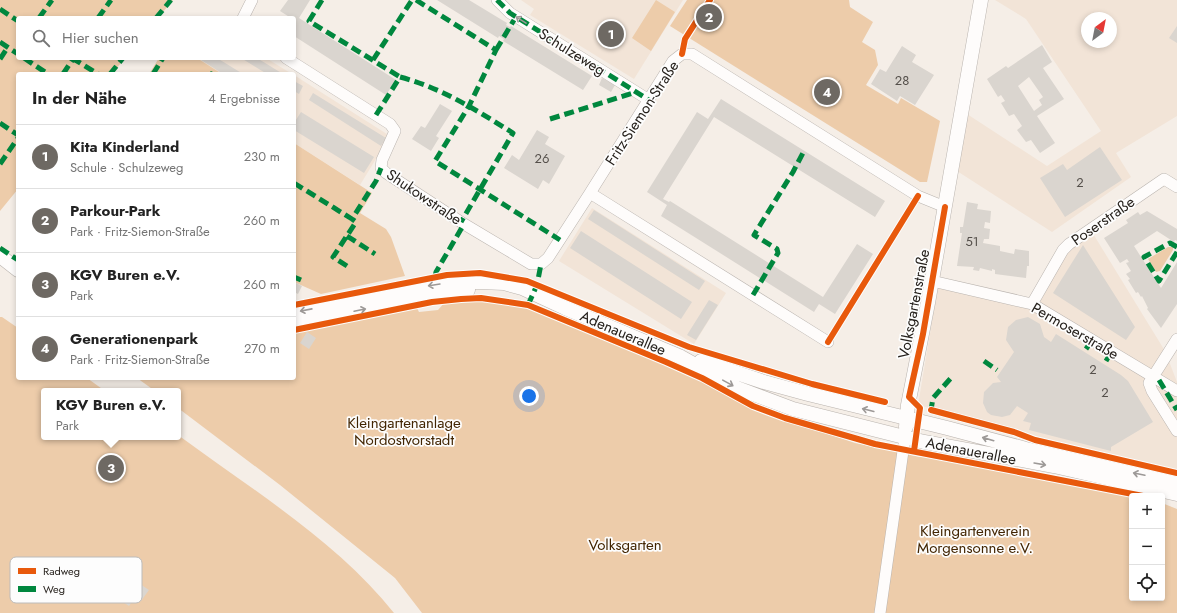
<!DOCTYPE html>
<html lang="de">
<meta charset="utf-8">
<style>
:root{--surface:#fff;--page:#f6f6f6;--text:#222;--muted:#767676;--line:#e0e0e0;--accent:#6e6963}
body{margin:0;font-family:Jost,sans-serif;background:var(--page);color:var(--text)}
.controls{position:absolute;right:12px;bottom:12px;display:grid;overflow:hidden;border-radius:4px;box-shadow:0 2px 6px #0003}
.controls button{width:36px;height:36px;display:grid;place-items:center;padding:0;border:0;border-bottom:1px solid var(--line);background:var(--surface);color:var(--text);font:20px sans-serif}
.compass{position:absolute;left:1081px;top:12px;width:36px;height:36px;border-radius:50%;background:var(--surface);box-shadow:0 2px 6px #0003;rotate:32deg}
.you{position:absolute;left:529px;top:396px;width:14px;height:14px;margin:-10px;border:3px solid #fff;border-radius:50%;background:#1a73e8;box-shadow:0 0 0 6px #1a73e833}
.badge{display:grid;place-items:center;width:26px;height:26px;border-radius:50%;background:var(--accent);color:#fff;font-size:13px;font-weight:700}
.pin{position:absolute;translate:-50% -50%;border:2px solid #fff;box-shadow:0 1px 4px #0006}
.popup{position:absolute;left:41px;top:388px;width:140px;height:52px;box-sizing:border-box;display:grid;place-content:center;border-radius:4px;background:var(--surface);filter:drop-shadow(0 1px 3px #0005);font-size:13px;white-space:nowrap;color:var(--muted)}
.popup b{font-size:15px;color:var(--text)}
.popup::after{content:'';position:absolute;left:50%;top:100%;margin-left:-8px;border:8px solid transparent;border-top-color:var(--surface)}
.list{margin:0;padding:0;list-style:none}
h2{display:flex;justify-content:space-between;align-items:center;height:52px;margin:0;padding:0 16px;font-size:17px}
h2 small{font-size:13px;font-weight:400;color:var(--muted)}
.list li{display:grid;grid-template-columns:26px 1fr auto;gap:12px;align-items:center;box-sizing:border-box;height:64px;padding:0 16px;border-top:1px solid var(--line)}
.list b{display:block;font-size:15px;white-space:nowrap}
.list p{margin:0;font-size:13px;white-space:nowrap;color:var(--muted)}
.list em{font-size:13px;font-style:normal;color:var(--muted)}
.icon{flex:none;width:22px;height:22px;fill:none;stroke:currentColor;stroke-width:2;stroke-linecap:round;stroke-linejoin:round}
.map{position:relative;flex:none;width:1177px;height:613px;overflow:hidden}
.search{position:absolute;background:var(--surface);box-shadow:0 2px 6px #0003;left:16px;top:16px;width:280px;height:44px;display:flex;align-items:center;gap:10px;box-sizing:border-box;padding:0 14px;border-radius:4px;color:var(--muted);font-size:15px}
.panel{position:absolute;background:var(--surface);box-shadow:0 2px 6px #0003;left:16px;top:72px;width:280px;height:308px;border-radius:4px}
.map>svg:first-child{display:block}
.built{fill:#f2e4d7;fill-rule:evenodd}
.green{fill:#edccaa}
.building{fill:#dad5cf;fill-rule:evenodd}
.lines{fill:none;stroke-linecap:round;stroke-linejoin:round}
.minor-casing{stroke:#bab4af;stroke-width:12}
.major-casing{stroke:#bab4af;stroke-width:15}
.minor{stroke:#fefcfb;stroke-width:11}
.major{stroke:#fefcfb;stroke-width:14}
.quiet{stroke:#00873e;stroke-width:5;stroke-dasharray:10 5;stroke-linecap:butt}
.cycleway-casing{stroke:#fdfdfd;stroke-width:8}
.cycleway{stroke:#e8590c;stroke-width:6}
.oneway{stroke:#9d9997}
.labels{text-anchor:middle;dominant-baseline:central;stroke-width:3.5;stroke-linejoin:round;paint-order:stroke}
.number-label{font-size:13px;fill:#544f4a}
.street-label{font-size:15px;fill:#26211c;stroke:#fdfdfd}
.park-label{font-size:15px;fill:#422502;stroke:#fdfdfd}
.key{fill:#fdfdfd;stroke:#bcbbba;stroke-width:1}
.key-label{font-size:11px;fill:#26211c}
</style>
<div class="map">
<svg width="1177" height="613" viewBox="0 0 1177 613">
<rect width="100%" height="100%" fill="#f5eee7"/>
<!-- built -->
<path class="built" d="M521,0H683L634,79L530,15L534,9Z
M995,0H1177V116L1116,153L1131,177L1052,232L957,171L967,114L1047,166L1101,131L1026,19ZM1087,18H1111V42H1087Z
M195,58H266L292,74H220Z
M294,75L390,136L360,185L294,143Z
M592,208L726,293L694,344L559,261Z
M1092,232L1165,351L1177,382V471L1041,438L918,405L939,280L1036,303L1068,249Z"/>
<!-- green -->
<path class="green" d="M0,0H173L158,18H18V58H125L112,74H18V189L0,211Z
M656,0L675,12L651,51L632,38Z
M687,0H849L850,7L873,22L862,42L875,50L878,65L866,85L898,104L901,98L940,121L927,182H920L670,26Z
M159,58H197L222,74H149Z
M294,143L372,193L360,213L386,229L391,237L405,276L321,294L294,282Z
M1168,247H1173V250L1160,271L1156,272L1148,259Z
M462,300H481L528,307L671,366L701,380L751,408L855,443L920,457L922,453L991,469L1133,496L1132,598H1162V503L1177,509V613H422L395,578L280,485L178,408V391H155L137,378H294V332L417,308L419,312L438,310L445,302Z
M0,317H2L18,328V378H87L105,391H44V437H178V435C251,489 338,542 394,613H0Z"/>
<!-- building -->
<path class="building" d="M288,0H310L299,18L396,80L386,95L294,36V25L296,22L294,18H291L280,11Z
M437,0H469L507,23L506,25L510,27L511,26L592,76L583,90L503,41L504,39L499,36L498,38Z
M1177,26V43L1169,38Z
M1042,45L1052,62L1043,68L1064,99L1037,116L1055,143L1040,153L1031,140L1026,142L1017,130L1022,126L1014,114L1009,116L1001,103L1005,101L1001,95L998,97L987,79L1006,66L1008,68ZM1029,77L1043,97L1039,100L1042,105L1034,111L1018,86Z
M902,46L916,55L912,62L934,75L915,105L900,96L897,101L871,84L880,69L886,72Z
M198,58H217L243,74H223Z
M241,58H257L283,74H267Z
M602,78L615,85L611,92L599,85Z
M294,81L303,86L299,94L294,91Z
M313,93L386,138L381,146L309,100Z
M721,99L885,201L875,217L714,117L663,199L669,202L670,201L823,297L857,244L873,254L835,314L819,304L814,312L661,216L667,205L647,192L697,112L708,119Z
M440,104L452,111L436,136L439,138L431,151L412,139L421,126L425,128Z
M301,112L374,157L364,173L294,130V123Z
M537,130L549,137L545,144L565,156L549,184L543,180L538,189L504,168L512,155L519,160Z
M1100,147L1122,180L1065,217L1040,178L1063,164L1067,170Z
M967,202L978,204L977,209L991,211L990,223L985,222L984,228L990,229L989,239H984L983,243L1000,246V251L1014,254L1015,249L1029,251V266H1027L1026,278L995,274V270L992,269V271L980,268L979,271L973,270L974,267L957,266L962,233H960V227H963Z
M594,210L705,281L699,290L588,219Z
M1147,211L1177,229V241L1175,240L1174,242L1157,231L1134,246L1161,288L1177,262V304L1161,328L1147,309L1148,308L1142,296L1141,297L1138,292L1136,293L1128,280L1130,279L1126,274L1131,271L1126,263L1129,262L1127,259L1120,263L1104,238L1128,223L1126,220L1138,212L1140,215Z
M581,231L692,302L681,319L570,248Z
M1083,245L1135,327L1126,340L1053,293Z
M294,282L302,286L298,294L294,292Z
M709,300L718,305L696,340L687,335Z
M1028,317L1040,324L1044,337L1051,342L1056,334L1121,375L1128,381L1153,422L1111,447V451L1029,430L1031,423L1023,421L1028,413L1017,406L1010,415L1002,417L991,415L987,412L983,403L984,392L993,383L1001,382L997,377L1014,352L1006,340L1008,327L1016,320Z
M307,332L316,338L309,349L300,343Z
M119,570L149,590L141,601L135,597L129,606L106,591Z"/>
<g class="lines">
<!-- minor casing -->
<g class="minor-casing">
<path id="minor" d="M497,0L510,13L649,100
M243,18L252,0
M286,58L390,124L395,131L382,160L381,168L386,173L464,224L531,264H541L548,258L590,193
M932,281L1032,304L1177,391
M1032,304L1063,250L1069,244L1164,179L1177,187
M1177,339L1149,383L1152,391L1177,431
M828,342L590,193L673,61L682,54H692L918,196L945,207
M880,613L905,437"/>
</g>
<!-- major casing -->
<g class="major-casing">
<path id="major" d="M0,256L18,270
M294,313L456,281L504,283L522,288L565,308L681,357L737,388L793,409L924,442L1054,466L1177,494
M294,323L431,295L468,290
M701,361L764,382L808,394L947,428L1026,449L1177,484
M906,427L908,405L928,303L981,0"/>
</g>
<!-- minor -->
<use href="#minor" class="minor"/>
<!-- major -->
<use href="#major" class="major"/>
<!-- quiet -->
<path class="quiet" d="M322,0L309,21L400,77
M416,0L496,50L469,106L435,161L560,240
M497,0L510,13L649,100
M0,9L18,21
M39,18L52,0
M98,18L111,0
M156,18L171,0
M0,42L18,54
M496,50L514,20
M24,58L48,74
M72,58L98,74
M0,59L8,47
M373,60L412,0
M63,74L73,59
M110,74L123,58
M153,74L163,58
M212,74L213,72
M376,115L400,77C442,88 476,110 513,133L461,222
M550,119L636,92
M0,123L18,135
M0,164L18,138
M294,183L352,219L376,181L381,168
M347,236L375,254
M1177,247L1170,243L1144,257L1159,281L1177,252
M0,248L18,260
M347,266L333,257L356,222L352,219
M435,276L436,272L464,224
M294,277L301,280
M753,295L778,253L777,249L754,235L793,172L804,151
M528,305L537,285L541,264
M1086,349L1093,339
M984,361L997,370
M1106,361L1112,351
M1159,380L1177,410
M933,410H931L933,398L951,378"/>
<!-- cycleway casing -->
<g class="cycleway-casing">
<path id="cycleway" d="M682,54L685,39L710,0
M294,305L447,275L480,273L527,281L689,347L812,384L885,402
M294,330L432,302L461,299L481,298L528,305L666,362L702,378L753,406L785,418L875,444L1143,496
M828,342L918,196
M931,410L1014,432L1035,440L1177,473
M914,451L920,408L909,397L923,334L945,207"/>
</g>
<!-- cycleway -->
<use href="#cycleway" class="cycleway"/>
</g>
<!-- one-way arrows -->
<defs><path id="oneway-shaft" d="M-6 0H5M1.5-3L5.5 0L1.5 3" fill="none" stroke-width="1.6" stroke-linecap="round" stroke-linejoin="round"/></defs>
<g class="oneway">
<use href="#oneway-shaft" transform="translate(521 20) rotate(-148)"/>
<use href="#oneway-shaft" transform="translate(434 285) rotate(171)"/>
<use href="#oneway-shaft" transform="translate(306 310) rotate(169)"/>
<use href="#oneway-shaft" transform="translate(360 310) rotate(-12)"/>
<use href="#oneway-shaft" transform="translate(728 383) rotate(29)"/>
<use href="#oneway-shaft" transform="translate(868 410) rotate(-166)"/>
<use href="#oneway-shaft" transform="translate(988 439) rotate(-164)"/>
<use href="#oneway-shaft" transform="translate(1040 464) rotate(10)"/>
<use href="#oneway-shaft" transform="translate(1139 474) rotate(-168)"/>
</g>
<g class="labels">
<!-- number labels -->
<g class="number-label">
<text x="902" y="80">28</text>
<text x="542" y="158">26</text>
<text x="1080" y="182">2</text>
<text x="972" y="241">51</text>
<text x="1093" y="369">2</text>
<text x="1105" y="392">2</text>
</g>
<!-- street labels -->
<g class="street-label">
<text transform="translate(572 52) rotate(32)">Schulzeweg</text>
<text transform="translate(642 113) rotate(-57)">Fritz-Siemon-Straße</text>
<text transform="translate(424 197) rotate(34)">Shukowstraße</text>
<text transform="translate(1103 221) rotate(-35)">Poserstraße</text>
<text transform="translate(914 304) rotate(-79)">Volksgartenstraße</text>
<text transform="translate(1075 331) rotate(30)">Permoserstraße</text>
<text transform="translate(623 333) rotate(23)">Adenauerallee</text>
<text transform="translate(971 451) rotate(11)">Adenauerallee</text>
</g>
<!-- park labels -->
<g class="park-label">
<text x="404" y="423">Kleingartenanlage<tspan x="404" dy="17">Nordostvorstadt</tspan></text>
<text x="975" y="531">Kleingartenverein<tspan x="975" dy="17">Morgensonne e.V.</tspan></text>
<text x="625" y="545">Volksgarten</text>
</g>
</g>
<!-- legend -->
<rect x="10" y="557" width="132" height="46" rx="6" class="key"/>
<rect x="18" y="568" width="18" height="6" fill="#e8590c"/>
<rect x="18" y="586" width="18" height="6" fill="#00873e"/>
<g class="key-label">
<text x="43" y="575">Radweg</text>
<text x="43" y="593">Weg</text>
</g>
</svg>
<div class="controls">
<button>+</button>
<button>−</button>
<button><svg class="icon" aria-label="locate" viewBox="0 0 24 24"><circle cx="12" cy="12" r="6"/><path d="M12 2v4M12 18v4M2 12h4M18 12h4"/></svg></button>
</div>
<svg class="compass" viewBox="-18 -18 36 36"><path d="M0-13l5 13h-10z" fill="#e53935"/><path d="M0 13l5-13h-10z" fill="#767676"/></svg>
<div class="you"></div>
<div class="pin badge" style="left:611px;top:34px">1</div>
<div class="pin badge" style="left:709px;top:17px">2</div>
<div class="pin badge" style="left:111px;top:468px">3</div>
<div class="popup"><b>KGV Buren e.V.</b>Park</div>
<div class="pin badge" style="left:827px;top:92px">4</div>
<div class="search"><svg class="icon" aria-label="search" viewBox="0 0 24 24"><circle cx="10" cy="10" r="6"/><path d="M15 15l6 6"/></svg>Hier suchen</div>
<section class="panel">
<h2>In der Nähe<small>4 Ergebnisse</small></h2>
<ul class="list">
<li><span class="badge">1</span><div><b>Kita Kinderland</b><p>Schule · Schulzeweg</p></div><em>230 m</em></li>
<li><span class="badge">2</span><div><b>Parkour-Park</b><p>Park · Fritz-Siemon-Straße</p></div><em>260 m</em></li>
<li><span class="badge">3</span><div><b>KGV Buren e.V.</b><p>Park</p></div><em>260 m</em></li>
<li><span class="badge">4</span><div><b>Generationenpark</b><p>Park · Fritz-Siemon-Straße</p></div><em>270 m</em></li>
</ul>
</section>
</div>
